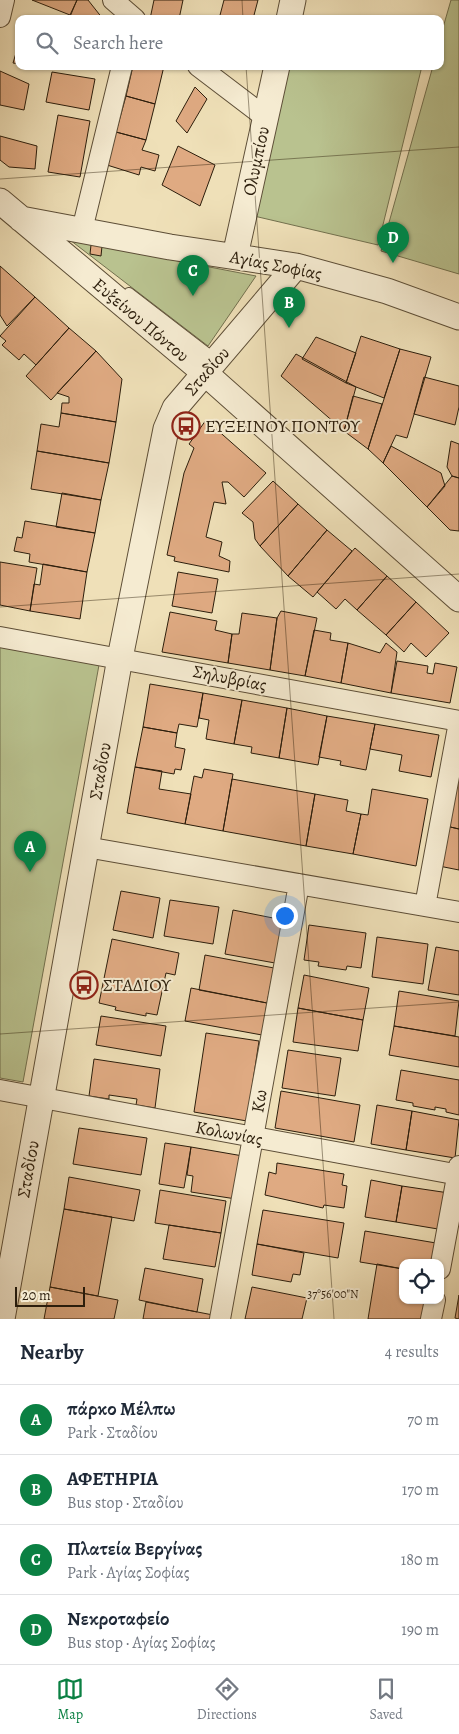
<!DOCTYPE html>
<meta charset="utf-8">
<style>
:root{--surface:#fff;--page:#f6f6f7;--text:#1f2937;--muted:#747a83;--line:#e0e1e3;--accent:#0b8043}
body{margin:0;font-family:Alegreya,serif;background:var(--page);color:var(--text)}
.controls{position:absolute;right:15px;bottom:15px;display:grid;overflow:hidden;border-radius:10px;box-shadow:0 1px 4px #0004}
.controls button{width:45px;height:45px;display:grid;place-items:center;padding:0;border:0;border-bottom:1px solid var(--line);background:var(--surface);color:var(--text);font:25px sans-serif}
.scale{position:absolute;left:15px;bottom:12px;width:70px;box-sizing:border-box;padding-left:5px;border:2px solid #2c1e0c;border-top:0;font-size:14px;line-height:18px;white-space:nowrap;color:#2c1e0c;-webkit-text-stroke:4px #f5ebd1;paint-order:stroke}
.you{position:absolute;left:284px;top:915px;width:18px;height:18px;margin:-12px;border:4px solid #fff;border-radius:50%;background:#1a73e8;box-shadow:0 0 0 8px #1a73e833}
.badge{display:grid;place-items:center;width:32px;height:32px;border-radius:50%;background:var(--accent);color:#fff;font-size:16px;font-weight:700}
.pin{position:absolute;translate:-50% -41px;filter:drop-shadow(0 1px 2px #0008)}
.pin::after{content:'';position:absolute;top:26px;width:18px;height:15px;background:inherit;clip-path:polygon(0 0,100% 0,50% 100%)}
.list{margin:0;padding:0;list-style:none}
h2{display:flex;justify-content:space-between;align-items:center;height:65px;margin:0;padding:0 20px;font-size:21px}
h2 small{font-size:16px;font-weight:400;color:var(--muted)}
.list li{display:grid;grid-template-columns:32px 1fr auto;gap:15px;align-items:center;box-sizing:border-box;height:70px;padding:0 20px;border-top:1px solid var(--line)}
.list b{display:block;font-size:19px;white-space:nowrap}
.list p{margin:0;font-size:16px;white-space:nowrap;color:var(--muted)}
.list em{font-size:16px;font-style:normal;color:var(--muted)}
.icon{flex:none;width:28px;height:28px;fill:none;stroke:currentColor;stroke-width:2;stroke-linecap:round;stroke-linejoin:round}
.map{position:relative;flex:none;width:459px;height:1319px;overflow:hidden}
.search{position:absolute;background:var(--surface);box-shadow:0 1px 4px #0004;left:15px;right:15px;top:15px;height:55px;display:flex;align-items:center;gap:12px;box-sizing:border-box;padding:0 18px;border-radius:10px;color:var(--muted);font-size:19px}
.sheet{height:345px;background:var(--surface)}
nav{display:flex;justify-content:space-around;align-items:center;box-sizing:border-box;height:70px;border-top:1px solid var(--line);background:var(--surface);font-size:14px;color:var(--muted)}
nav a{display:grid;justify-items:center;gap:2px}
nav .on{color:var(--accent)}
.map>svg:first-child{display:block}
.green{fill:#b9c28f;stroke:#72704e}
.building{fill:#dfaa82;stroke:#2c1e0c}
.lines{fill:none;stroke-linecap:round;stroke-linejoin:round}
.service-casing{stroke:#5d4e37;stroke-width:12}
.minor-casing{stroke:#5d4e37;stroke-width:22}
.tertiary-casing{stroke:#5d4e37;stroke-width:27}
.service{stroke:#f5ebd1;stroke-width:10}
.minor{stroke:#f5ebd1;stroke-width:20}
.tertiary{stroke:#f5ebd1;stroke-width:25}
.ticks{fill:none;stroke:#2c1e0c;stroke-width:1;stroke-opacity:0.45}
.labels{text-anchor:middle;dominant-baseline:central;stroke-width:4;stroke-linejoin:round;paint-order:stroke}
.street-label{font-size:18px;fill:#2c1e0c;stroke:#f5ebd1}
.poi-label{font-size:18px;fill:#2c1e0c;stroke:#f5ebd1;text-anchor:start}
.ticks-label{font-size:12px;text-anchor:middle;fill:#2c1e0c;stroke:#f5ebd1;stroke-width:4;stroke-linejoin:round;paint-order:stroke}
</style>
<div class="map">
<svg width="459" height="1319" viewBox="0 0 459 1319">
<rect width="100%" height="100%" fill="#efe0b8"/>
<filter id="stains"><feTurbulence type="fractalNoise" baseFrequency=".004" numOctaves="4"/><feColorMatrix values="0 0 0 0 .2 0 0 0 0 .09 0 0 0 0 .02 0 0 0 .5 -.17"/></filter>
<radialGradient id="worn" r=".72"><stop offset=".6" stop-color="#630" stop-opacity="0"/><stop offset="1" stop-color="#630" stop-opacity=".3"/></radialGradient>
<!-- green -->
<path class="green" d="M451,0H459V274L381,251L433,66H440V38Z
M284,66H422L378,245L254,216Z
M70,240L256,276L208,346Z
M0,647L99,665L23,1082L0,1078Z"/>
<!-- building -->
<path class="building" d="M32,0H77L70,15Z
M77,0H88L103,19H69Z
M154,0H183L179,19H150Z
M224,0H258L253,19H219Z
M19,43V64L13,63Z
M133,66H164L155,104L126,96Z
M0,71L29,84L24,110L0,105Z
M52,72L95,79L89,110L46,102Z
M195,87L207,99L187,133L176,121Z
M126,96L155,104L146,140L116,132Z
M58,115L90,121L80,177L48,172Z
M116,132L146,140L142,150L159,155L155,171L141,167L139,175L107,165Z
M0,136L37,146L35,169L9,167L0,160Z
M178,146L215,165L200,206L162,185Z
M91,245L102,246L101,256L90,254Z
M0,266L35,297L7,326L0,315Z
M35,297L69,328L36,365L24,354L19,360L2,345L6,341L0,336Z
M69,328L96,351L51,400L26,376Z
M361,336L400,349L384,398L346,383Z
M316,337L356,353L346,383L302,359Z
M400,349L431,357L407,438L396,435L383,463L368,449Z
M96,351L122,379L116,422L61,413L62,403H69V397L57,393Z
M296,354L356,387L344,431L281,376Z
M424,377L459,386V407L455,425L414,414Z
M353,396L382,404L368,449L344,431Z
M61,413L116,422L109,463L37,451L41,424L59,427Z
M206,420L266,473L244,497L228,482H222L226,504L214,502L206,537L222,542L219,556L230,561L229,572L174,561L175,557L167,555L184,473L194,448L189,444Z
M451,441L459,444V478L452,476L447,467Z
M391,446L441,473L445,486L427,507L383,463Z
M37,451L109,463L101,500L31,489Z
M452,476L459,478V531L450,530L427,507Z
M273,481L298,504L260,546L255,539L253,522L242,513Z
M62,493L101,500L95,533L56,527Z
M298,504L327,530L288,576L260,546Z
M25,521L95,533L87,572L29,562L30,554L14,551L17,537L22,538Z
M327,530L352,551L313,597L288,576Z
M355,548L387,576L357,610L345,599L336,609L317,592Z
M0,562L37,568L30,611L0,605Z
M43,564L87,572L80,619L30,611L34,584L40,585Z
M178,572L218,579L212,613L172,606Z
M387,576L416,602L386,635L357,610Z
M416,602L449,633L426,657L411,643L404,652L386,635Z
M281,611L317,618L305,676L270,670L277,618Z
M170,612L217,621L215,630L232,634L228,663L162,652Z
M242,613L277,618L270,670L228,663L232,634H239Z
M314,630L331,633L330,640L348,643L341,683L305,676Z
M348,643L380,653L386,643L397,652L391,693L341,683Z
M397,661L428,666L427,673L433,674L435,663L457,667L450,703L391,693Z
M150,684L203,693L197,727L179,724L177,733L143,727Z
M203,693L242,700L234,744L206,739L209,720L199,718Z
M242,700L287,708L279,758L251,753L252,747L234,744Z
M287,708L327,716L318,765L279,758Z
M327,716L375,724L366,770L340,765L341,761L319,757Z
M375,724L439,735L431,777L399,771L402,755L370,749Z
M143,727L177,733L175,747L185,749L181,770L175,769L174,774L135,767Z
M459,755V829L446,826Z
M135,767L162,771L159,789L191,794L185,824L127,813Z
M204,769L233,774L223,831L185,824L194,776L202,778Z
M232,779L315,794L306,846L223,831Z
M372,789L428,799L416,866L353,854L361,814L368,815Z
M315,794L348,800L346,811L361,814L353,854L306,846Z
M446,826L459,829V870L439,866Z
M121,891L160,898L153,938L113,930Z
M170,900L219,907L213,944L164,936Z
M233,910L283,920L275,963L225,954Z
M309,925L366,933L361,968L347,966L346,970L318,966L319,962L304,960Z
M377,937L428,944L423,984L372,977Z
M112,939L179,953L175,975L166,973L157,1015L146,1013V1016L115,1010L116,1007L99,1003Z
M436,947L459,951V995L428,990Z
M205,955L274,968L267,1003L199,990Z
M304,975L369,988L363,1020L298,1008Z
M191,988L267,1003L262,1035L185,1021Z
M399,991L459,1001L455,1036L394,1026Z
M298,1008L363,1020L358,1051L293,1042Z
M101,1016L166,1026L161,1056L96,1045Z
M394,1026L459,1037V1067L389,1055Z
M206,1033L259,1041L247,1121L194,1112Z
M288,1050L341,1058L335,1096L282,1088Z
M94,1059L160,1069L155,1108L136,1105L137,1099L109,1095V1099L89,1096Z
M401,1070L459,1080V1115L446,1112V1109L435,1107V1110L413,1106V1103L396,1100Z
M281,1091L360,1105L354,1142L275,1128Z
M377,1105L412,1111L406,1150L371,1144Z
M412,1111L459,1120L455,1158L406,1150Z
M79,1128L147,1138L141,1175L73,1164Z
M165,1143L191,1147L184,1188L159,1184Z
M191,1147L243,1156L236,1199L191,1192L193,1176L187,1175Z
M277,1163L344,1174L342,1185L347,1186L344,1208L324,1205L323,1208L265,1195L269,1172L276,1174Z
M69,1177L140,1190L134,1221L64,1209Z
M371,1180L402,1186L396,1222L365,1217Z
M402,1186L449,1193L444,1230L396,1222Z
M160,1190L226,1201L221,1233L155,1223Z
M64,1209L112,1217L98,1296L50,1287Z
M263,1210L344,1223L338,1258L257,1244Z
M169,1225L221,1233L215,1267L163,1259Z
M365,1231L436,1243L433,1263H403V1269L360,1262Z
M257,1244L304,1253L300,1275L293,1274L291,1282L252,1275Z
M377,1264L403,1269V1300H427L424,1319H368Z
M145,1268L203,1279L197,1312L139,1300Z
M50,1287L118,1300L114,1319H44Z
M252,1287L307,1298L302,1319H245Z
M459,1295V1319L455,1318Z
M146,1302L213,1315L212,1319H143Z"/>
<g class="lines">
<!-- service casing -->
<g class="service-casing">
<path id="service" d="M129,293L216,360"/>
</g>
<!-- minor casing -->
<g class="minor-casing">
<path id="minor" d="M113,0L135,19
M0,17L4,0
M198,66L265,117
M82,230L122,66
M0,637L459,721
M86,847L459,912
M425,906L459,722
M0,1090L459,1175
M440,1269L459,1166
M220,1319L299,884
M431,1319L435,1300"/>
</g>
<!-- tertiary casing -->
<g class="tertiary-casing">
<path id="tertiary" d="M289,19L293,0
M0,201L206,374L459,599
M21,219L170,247L296,266L387,291L459,317
M235,256L277,66
M2,1319L120,658L166,429L175,408L296,266"/>
</g>
<!-- service -->
<use href="#service" class="service"/>
<!-- minor -->
<use href="#minor" class="minor"/>
<!-- tertiary -->
<use href="#tertiary" class="tertiary"/>
</g>
<!-- ticks -->
<path class="ticks" d="M242,0L243,19M246,66L334,1319M0,179L459,147M0,607L459,574M0,1034L459,1002"/>
<!-- icons -->
<defs>
<g id="bus-ring" transform="scale(1.4375)"><circle r="9.5" fill="#f5ebd1" stroke="#8f2418" stroke-width="1.5"/><path d="M-5-6H5V4H4V6H2V4H-2V6H-4V4H-5ZM-3.5-4V0h7V-4ZM-3.5 1.2v1.5H-2V1.2ZM2 1.2v1.5H3.5V1.2Z" fill="#8f2418"/></g>
</defs>
<g fill-rule="evenodd">
<use href="#bus-ring" x="186" y="426"/>
<use href="#bus-ring" x="84" y="985"/>
</g>
<g class="labels">
<!-- street labels -->
<g class="street-label">
<text transform="translate(256 161) rotate(-78)">Ολυμπίου</text>
<text transform="translate(276 265) rotate(11)">Αγίας Σοφίας</text>
<text transform="translate(141 320) rotate(40)">Ευξείνου Πόντου</text>
<text transform="translate(207 371) rotate(-49)">Σταδίου</text>
<text transform="translate(230 678) rotate(11)">Σηλυβρίας</text>
<text transform="translate(100 771) rotate(-80)">Σταδίου</text>
<text transform="translate(259 1101) rotate(-80)">Κω</text>
<text transform="translate(229 1133) rotate(11)">Κολωνίας</text>
<text transform="translate(28 1169) rotate(-80)">Σταδίου</text>
</g>
<!-- poi labels -->
<g class="poi-label">
<text x="205" y="426">ΕΥΞΕΙΝΟΥ ΠΟΝΤΟΥ</text>
<text x="103" y="985">ΣΤΑΔΙΟΥ</text>
</g>
</g>
<g class="ticks-label">
<text x="333" y="1298">37°56'00"N</text>
</g>
<rect width="100%" height="100%" filter="url(#stains)"/>
<rect width="100%" height="100%" fill="url(#worn)"/>
</svg>
<div class="controls">
<button><svg class="icon" aria-label="locate" viewBox="0 0 24 24"><circle cx="12" cy="12" r="6"/><path d="M12 2v4M12 18v4M2 12h4M18 12h4"/></svg></button>
</div>
<div class="scale">20 m</div>
<div class="you"></div>
<div class="pin badge" style="left:30px;top:872px">A</div>
<div class="pin badge" style="left:289px;top:328px">B</div>
<div class="pin badge" style="left:193px;top:296px">C</div>
<div class="pin badge" style="left:393px;top:263px">D</div>
<div class="search"><svg class="icon" aria-label="search" viewBox="0 0 24 24"><circle cx="10" cy="10" r="6"/><path d="M15 15l6 6"/></svg>Search here</div>
</div>
<section class="sheet">
<h2>Nearby<small>4 results</small></h2>
<ul class="list">
<li><span class="badge">A</span><div><b>πάρκο Μέλπω</b><p>Park · Σταδίου</p></div><em>70 m</em></li>
<li><span class="badge">B</span><div><b>ΑΦΕΤΗΡΙΑ</b><p>Bus stop · Σταδίου</p></div><em>170 m</em></li>
<li><span class="badge">C</span><div><b>Πλατεία Βεργίνας</b><p>Park · Αγίας Σοφίας</p></div><em>180 m</em></li>
<li><span class="badge">D</span><div><b>Νεκροταφείο</b><p>Bus stop · Αγίας Σοφίας</p></div><em>190 m</em></li>
</ul>
</section>
<nav>
<a class="on"><svg class="icon" aria-label="map" viewBox="0 0 24 24"><path d="M3 6l6-2 6 2 6-2v14l-6 2-6-2-6 2zM9 4v14M15 6v14"/></svg>Map</a>
<a><svg class="icon" aria-label="directions" viewBox="0 0 24 24"><path d="M12 3l9 9-9 9-9-9zM9 14v-3h6M13 9l2 2-2 2"/></svg>Directions</a>
<a><svg class="icon" aria-label="saved" viewBox="0 0 24 24"><path d="M7 4h10v16l-5-4-5 4z"/></svg>Saved</a>
</nav>
